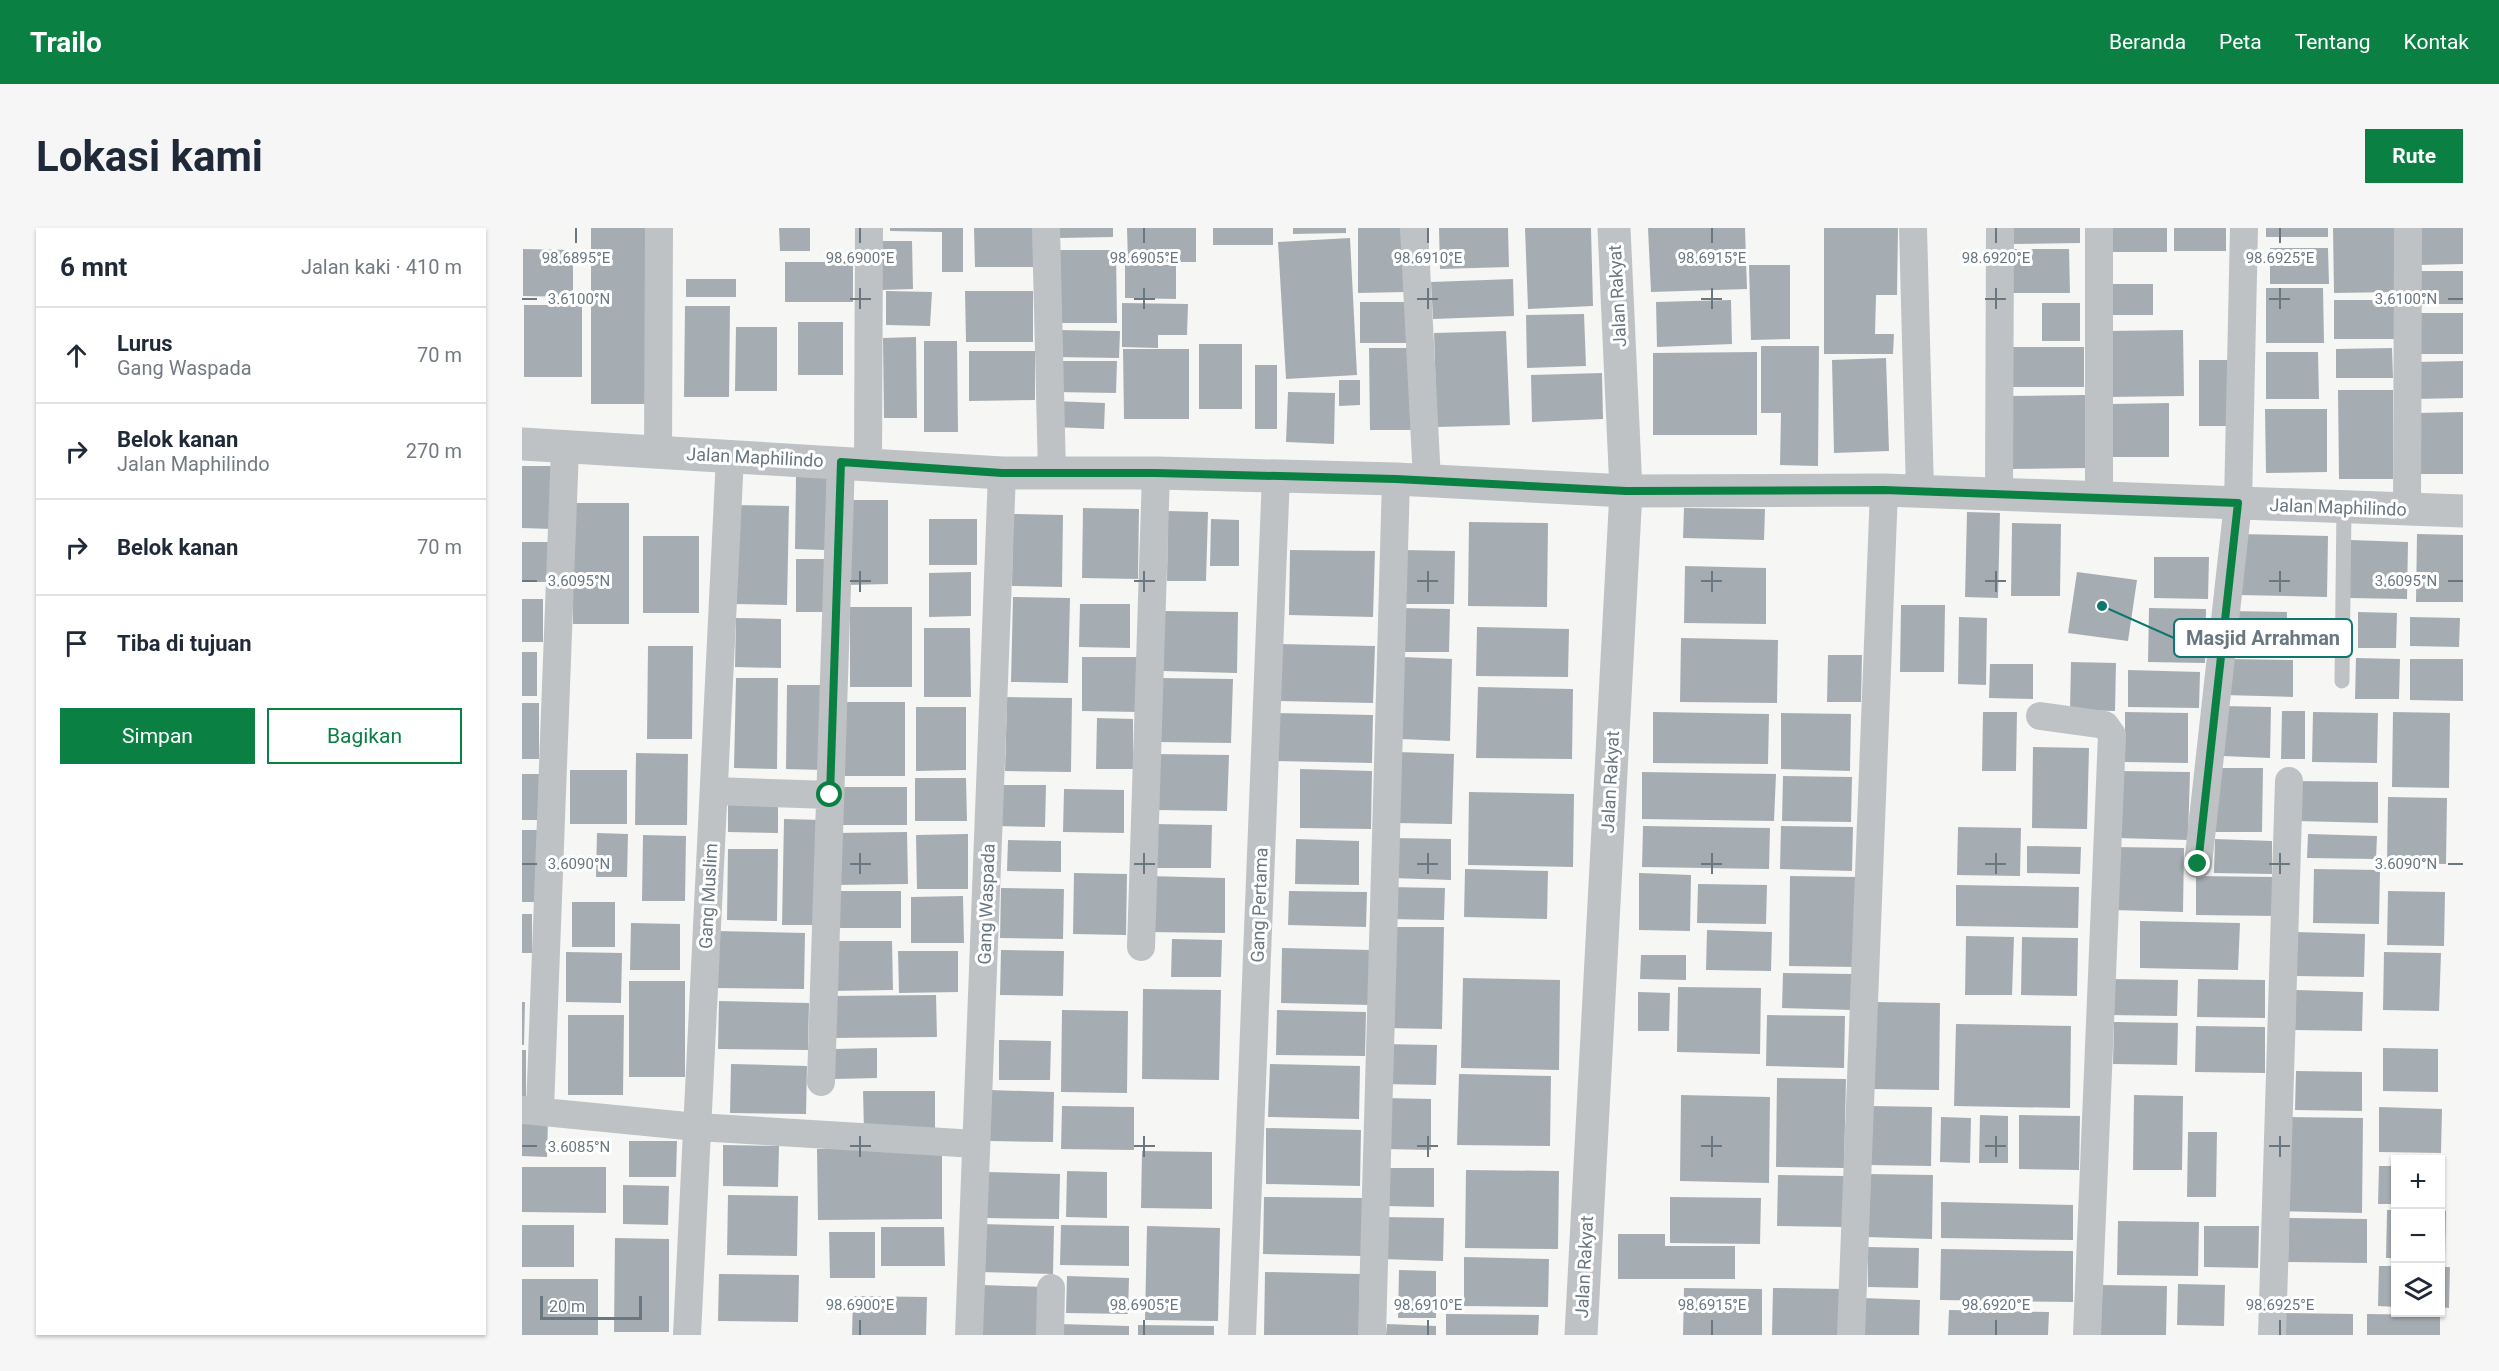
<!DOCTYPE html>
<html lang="id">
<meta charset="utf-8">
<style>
:root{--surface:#fff;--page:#f6f6f7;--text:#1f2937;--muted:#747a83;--line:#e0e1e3;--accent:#0b8043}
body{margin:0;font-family:Roboto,sans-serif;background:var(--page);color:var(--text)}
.controls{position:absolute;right:18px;bottom:18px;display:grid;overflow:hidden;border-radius:0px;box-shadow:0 2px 4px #0004}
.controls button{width:54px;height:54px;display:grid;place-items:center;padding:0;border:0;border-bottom:2px solid var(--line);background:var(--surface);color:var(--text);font:30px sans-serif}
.scale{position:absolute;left:18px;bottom:15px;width:102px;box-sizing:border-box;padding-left:6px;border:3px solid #697781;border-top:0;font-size:16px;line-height:21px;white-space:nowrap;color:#697781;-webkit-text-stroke:4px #fff;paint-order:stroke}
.stop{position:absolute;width:18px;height:18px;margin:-14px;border:4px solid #0b8043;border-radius:50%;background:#fff}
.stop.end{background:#0b8043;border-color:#fff;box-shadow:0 2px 6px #0008}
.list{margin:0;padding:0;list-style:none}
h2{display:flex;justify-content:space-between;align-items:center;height:78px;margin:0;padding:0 24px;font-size:26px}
h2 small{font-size:20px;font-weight:400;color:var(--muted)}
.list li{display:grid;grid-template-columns:39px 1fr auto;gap:18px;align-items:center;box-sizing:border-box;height:96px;padding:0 24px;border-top:2px solid var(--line)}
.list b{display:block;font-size:22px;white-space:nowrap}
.list p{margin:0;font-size:20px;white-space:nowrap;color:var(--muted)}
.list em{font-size:20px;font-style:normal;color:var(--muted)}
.actions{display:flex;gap:12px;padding:18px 24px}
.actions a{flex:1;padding:14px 0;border:2px solid var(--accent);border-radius:0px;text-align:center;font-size:21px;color:var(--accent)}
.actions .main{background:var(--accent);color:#fff}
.icon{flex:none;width:33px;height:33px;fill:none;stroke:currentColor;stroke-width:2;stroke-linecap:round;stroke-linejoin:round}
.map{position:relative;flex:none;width:1941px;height:1107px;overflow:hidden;border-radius:0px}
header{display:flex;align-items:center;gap:36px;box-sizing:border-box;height:84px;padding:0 30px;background:var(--accent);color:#fff}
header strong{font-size:28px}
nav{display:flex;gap:33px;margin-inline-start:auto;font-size:21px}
.intro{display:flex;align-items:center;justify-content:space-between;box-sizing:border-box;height:144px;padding:0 36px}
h1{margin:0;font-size:42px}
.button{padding:15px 27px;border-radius:0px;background:var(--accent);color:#fff;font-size:21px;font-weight:700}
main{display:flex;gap:36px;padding:0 36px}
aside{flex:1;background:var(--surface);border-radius:0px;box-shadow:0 2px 4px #0004}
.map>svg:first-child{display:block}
.building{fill:#a6adb2}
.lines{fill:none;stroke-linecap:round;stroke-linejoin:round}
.service{stroke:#bec2c5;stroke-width:15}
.minor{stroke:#bec2c5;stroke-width:28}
.tertiary{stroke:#bec2c5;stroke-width:33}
.route{stroke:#0b8043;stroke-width:8}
.ticks{fill:none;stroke:#697781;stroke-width:2}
.labels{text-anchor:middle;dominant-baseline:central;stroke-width:6;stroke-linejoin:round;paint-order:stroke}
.street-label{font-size:18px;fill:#697781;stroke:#fff}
.ticks-label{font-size:15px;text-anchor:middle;fill:#697781;stroke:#fff;stroke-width:6;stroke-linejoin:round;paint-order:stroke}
.leader{fill:none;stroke:#0f766e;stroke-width:2}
.callout-dot{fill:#0f766e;stroke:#fff;stroke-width:2}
.callout{fill:#fff;stroke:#0f766e;stroke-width:2}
.callout-label{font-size:20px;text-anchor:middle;font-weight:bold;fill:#697781}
</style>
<header>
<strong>Trailo</strong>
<nav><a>Beranda</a><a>Peta</a><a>Tentang</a><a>Kontak</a></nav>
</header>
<div class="intro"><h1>Lokasi kami</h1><a class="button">Rute</a></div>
<main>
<aside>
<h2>6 mnt<small>Jalan kaki · 410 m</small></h2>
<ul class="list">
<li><svg class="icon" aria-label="ahead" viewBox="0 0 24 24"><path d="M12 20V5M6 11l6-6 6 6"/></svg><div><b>Lurus</b><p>Gang Waspada</p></div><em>70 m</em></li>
<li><svg class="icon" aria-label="right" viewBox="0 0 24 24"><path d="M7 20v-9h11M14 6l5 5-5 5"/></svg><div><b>Belok kanan</b><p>Jalan Maphilindo</p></div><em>270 m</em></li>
<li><svg class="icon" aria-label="right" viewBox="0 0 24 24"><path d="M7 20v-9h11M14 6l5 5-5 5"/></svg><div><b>Belok kanan</b></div><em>70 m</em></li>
<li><svg class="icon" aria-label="arrive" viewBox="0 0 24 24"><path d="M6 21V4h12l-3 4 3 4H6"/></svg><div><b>Tiba di tujuan</b></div></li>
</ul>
<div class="actions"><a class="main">Simpan</a><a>Bagikan</a></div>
</aside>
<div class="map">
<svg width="1941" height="1107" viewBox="0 0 1941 1107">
<rect width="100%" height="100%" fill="#f6f6f4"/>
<!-- building -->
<path class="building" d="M69,0H128V176H69Z
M257,0H288V23H258Z
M368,0H441V44H420V4L368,3Z
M452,0H514V39H453Z
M537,0H591V9L537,10Z
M605,0H674V34H606Z
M691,0H751V17H691Z
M771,0H824V5L771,6Z
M836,0H883V64L836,65Z
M917,0H986L987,39L918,41Z
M1003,0H1069L1071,78L1006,81Z
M1126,0H1223L1225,61L1129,64Z
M1302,0H1376L1375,67H1354L1353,106H1372L1371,126H1302Z
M1491,0H1558V15L1491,16Z
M1590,0H1645V24H1590Z
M1652,0H1704V23H1652Z
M1744,0H1806V9H1744Z
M1811,0H1875V64L1812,65Z
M1897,0H1941V36L1897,37Z
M828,10L835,147L764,151L756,14Z
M356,13H390L391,61L358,62Z
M1748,20H1806L1807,56H1748Z
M1,21L51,22V69L1,68Z
M1484,21H1547L1548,65H1484Z
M534,22H594L595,95H535Z
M263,34H331V74H263Z
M603,37H654V71L603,70Z
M1227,37H1268V111L1229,112Z
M1894,43H1941V76H1894Z
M164,51H214V69H164Z
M991,51L992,88L911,91L909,54Z
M1586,56H1631V87H1586Z
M1744,60H1801L1802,115H1744Z
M364,63L410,64L408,98L364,97Z
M443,63H511V114H444Z
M1209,72L1210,116L1135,119L1134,74Z
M1812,72H1872L1873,111H1812Z
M838,74H889V115H838Z
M600,75L666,76L665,107H636V120L600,119Z
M1520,75H1558V113H1520Z
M2,77H60V149H2Z
M163,78H208L207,169H162Z
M1898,85H1941V126H1898Z
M1062,86L1064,138L1005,140L1004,87Z
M276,94H321V147H276Z
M214,99H255V163H213Z
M534,102L598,103L597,130L533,129Z
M1661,102L1662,168L1586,169V103Z
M984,103L988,197L915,199L912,105Z
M394,109L395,190H362L361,110Z
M402,113H435L436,204H402Z
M677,116H720V181H677Z
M1239,118H1297L1296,238L1258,237L1259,185H1239Z
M1488,119H1562V159H1488Z
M847,120H891V202H848Z
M1870,120L1871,150H1814V121Z
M601,121H667V191H602Z
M447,123H513V172L447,173Z
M1235,124V207H1131V125Z
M1744,124H1796L1797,171H1744Z
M1364,130L1367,223L1312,225L1310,132Z
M1677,132H1707L1708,198H1677Z
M533,133H595L594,165L533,164Z
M1941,133V170L1893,171V134Z
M733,137H755V201H733Z
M1080,145L1081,191L1010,194L1009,147Z
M817,152H838V177L817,178Z
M1816,162H1871V251H1817Z
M766,164L813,165L812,216L764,214Z
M1563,167L1564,240L1486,241L1485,168Z
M531,173L583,175L582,201L531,199Z
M1647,175V229H1590V176Z
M1743,181H1805V244L1744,245Z
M1941,184V246H1895V185Z
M0,238H30V301L0,300Z
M274,249H305L303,322L273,321Z
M324,272H366V356L324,357Z
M51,275H107V396H51Z
M213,277L267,278L265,377L211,376Z
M561,280L617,281L616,351L560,350Z
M1162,280L1243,281L1242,312L1161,310Z
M646,283L686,284L684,353H645Z
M1445,284L1478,285L1476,370L1443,369Z
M491,286L541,287L540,359L490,358Z
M407,291H455V337H407Z
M689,291L717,292V338H688Z
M947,294L1026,295L1025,379L946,378Z
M1490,295L1539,296L1538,368H1489Z
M1717,306L1806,308L1805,369L1716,367Z
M1895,306L1941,307V374H1894Z
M121,308H177V385H121Z
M1828,312L1886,314L1885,371L1827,370Z
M0,314H26V354H0Z
M768,322L853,323L851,389L767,387Z
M882,322L933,323L932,376H881Z
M1632,329H1687L1686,371L1632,370Z
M274,331H304L303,384H274Z
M1163,338L1244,340V396L1162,395Z
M449,344V388L407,389V345Z
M1555,344L1615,352L1606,413L1546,405Z
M491,369L548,370L546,455L489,454Z
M0,371H21V414H0Z
M558,376H608V420L557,419Z
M1379,377H1423L1422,444H1378Z
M328,379H390V459H328Z
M878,380L928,381L927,424H877Z
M1627,380L1684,381L1683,435L1626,434Z
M642,383L716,384L715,445L641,443Z
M1706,383L1765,384L1764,426L1705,424Z
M1836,384L1875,385L1874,420H1836Z
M1437,389L1465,390L1464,457L1436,456Z
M1888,389L1938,390L1937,419L1888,418Z
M214,390L259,391V440L213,439Z
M955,399L1047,401L1046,449L954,448Z
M402,400H448L449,469H402Z
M1159,410L1256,412L1255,475L1158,474Z
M758,416L853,418L851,475L757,473Z
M126,418H171L170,511H125Z
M0,424H15V468H0Z
M1306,427H1340L1339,474H1305Z
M560,429H617V484L560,483Z
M880,429L930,431L928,513L878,511Z
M1834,430L1878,431L1877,471H1833Z
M1703,431L1771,432V469L1702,467Z
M1888,431H1941V473L1888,472Z
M1549,434L1594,435L1593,483L1548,482Z
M1468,436H1511V471L1467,470Z
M1606,442L1678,444L1677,480L1606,479Z
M214,450H256L255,541L212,540Z
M638,450L711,451L709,515L637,514Z
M265,457H301L300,542L264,541Z
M956,459L1051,461L1050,531L954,530Z
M485,469L550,470L549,544L483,543Z
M323,474H383V548H323Z
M0,475H17V531H0Z
M1701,478L1749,479L1748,530L1700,528Z
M394,479H444V542L394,543Z
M1760,483H1783V531H1759Z
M1131,484L1247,486L1246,536L1131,535Z
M1461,484H1495L1494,543H1460Z
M1603,484L1666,485V535L1603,534Z
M1791,484L1856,485L1855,535L1790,534Z
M1871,484L1928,485L1927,560L1870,559Z
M754,485L851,487L850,535L754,533Z
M1259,485L1329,486L1328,543L1259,541Z
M575,490L611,491V541H574Z
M1511,519L1567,520L1565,601L1510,600Z
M876,524L932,526L930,596L874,595Z
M114,525L166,526L165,597H113Z
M633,526L707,527L705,583L632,582Z
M1694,540H1741L1740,604H1693Z
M778,541L850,543L849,601L778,600Z
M48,542H105V596H48Z
M1597,543L1668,544L1666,612L1596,610Z
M1120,544L1254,546L1252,593L1120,591Z
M0,546H22V592H0Z
M1261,548L1330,549L1329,594L1260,593Z
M393,550H444L445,593H393Z
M1774,553L1856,554V595L1773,593Z
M474,557H524L523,599L474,598Z
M320,559H385V597H320Z
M542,561L602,562V605L541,604Z
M947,564L1052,566L1051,639L946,637Z
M1866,569L1925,570L1924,636L1865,635Z
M206,576L256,578V605L206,604Z
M262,591L300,592L298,697H260Z
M632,596L690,597L689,640H631Z
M1121,598L1248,600L1247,641L1120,639Z
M1259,598L1331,599L1330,643L1258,641Z
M1436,599L1499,600L1498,648L1435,647Z
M0,602H22L21,674H0Z
M385,604L386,656L314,657L313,605Z
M75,605L106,606L105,649H74Z
M446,606V661H395L394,607Z
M1786,606L1855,608L1854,631L1785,630Z
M121,607L164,608L163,673H120Z
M871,610L929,611V652L870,650Z
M774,611L837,613V657L773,656Z
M1693,611L1750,613V646L1692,645Z
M486,612L539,613V644L485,643Z
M1505,618L1559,619L1558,646L1505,645Z
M1592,619L1662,620L1661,684L1591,682Z
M206,621H256L255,693L205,692Z
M943,641L1026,643L1025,691L942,689Z
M1792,641L1858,642L1857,696L1791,695Z
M552,645L605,646L604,707L551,706Z
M1117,645L1169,647L1168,703L1117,702Z
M626,648L703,650V705L625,704Z
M1268,648L1335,649L1333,739L1267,738Z
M1674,648L1753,649V688L1674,687Z
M1176,656L1245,657L1244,696L1175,695Z
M1434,657L1557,659L1556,700L1434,698Z
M865,659L923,660L922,692L865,691Z
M479,660L542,661L541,711L478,710Z
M311,663H379V700H311Z
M767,663L845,664L844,699L766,697Z
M1866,663L1923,664L1922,718L1865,717Z
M441,668L442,715H389V669Z
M50,674H93V719H50Z
M0,686H10V725H0Z
M1618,693L1718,695L1716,742L1618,740Z
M109,695L158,696V742H108Z
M865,699H922L920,801L863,800Z
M1185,702L1250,704L1249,743L1184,742Z
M193,703L283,705L282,761L192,760Z
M1773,704L1843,706L1842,749L1772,748Z
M1444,708L1492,709L1490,767H1443Z
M1500,709L1556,710L1555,768L1499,767Z
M650,711L700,712L699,749H649Z
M309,713H370L371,762L309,763Z
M760,720L849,722L848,777L759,775Z
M479,722L542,723L541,768L478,767Z
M376,723H436V764L377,765Z
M44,724L100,725L99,775L44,774Z
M1862,724L1919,725L1917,783L1861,782Z
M1119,727H1164V752L1118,751Z
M1261,745L1330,746V782L1260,780Z
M941,750L1038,752L1037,842L939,840Z
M1588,751L1656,752L1655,788L1587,787Z
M1676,751L1743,752V790L1675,789Z
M107,753H163V849H107Z
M1156,759L1239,760L1238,826L1155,824Z
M621,761L699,762L697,852L620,851Z
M1774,762L1841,764L1840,803L1773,802Z
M1116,764L1148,765L1147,803H1116Z
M414,767L415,809L307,810V768Z
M197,773L287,775L286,822L196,821Z
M0,774H3L2,817H0Z
M1351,774L1418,775L1417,862L1349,861Z
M540,782L606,783L605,865L539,864Z
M755,782L844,784L843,828L754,827Z
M46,787H102L101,867H46Z
M1245,787L1323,788L1322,840L1244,838Z
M1592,794L1656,795L1655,837L1591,836Z
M1434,796L1549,798L1548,880L1432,878Z
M1674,798L1743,799V845L1673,844Z
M477,812L529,813L528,852H477Z
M859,816L915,817L914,857L858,856Z
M355,820V850L313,851V821Z
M1861,820L1916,821V864L1861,863Z
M0,822H4V871H0Z
M209,836L285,838L284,886L208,885Z
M748,836L838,838L837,891L746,889Z
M1774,843L1840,844V883L1773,882Z
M937,846L1029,848L1028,918L935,917Z
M1255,850L1324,851L1322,940L1254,939Z
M468,862L532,864L531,914L468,913Z
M341,863H413V904H342Z
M1159,867L1248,869L1247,955L1158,953Z
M1612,867L1661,868L1660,942H1611Z
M863,870L909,871V922L862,921Z
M540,878L612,879V922L539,921Z
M1348,878L1410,879L1409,938L1347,937Z
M1857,879L1920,881L1919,925L1857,924Z
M1458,887L1486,888V935H1457Z
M1497,887L1558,888L1557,942L1497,941Z
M1419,889L1449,890L1448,935L1418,934Z
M1760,889L1841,890L1840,985L1758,983Z
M0,890H26L25,929L0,928Z
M744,900L839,902L838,958L744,956Z
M1666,904H1695L1694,969H1665Z
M107,913H155L154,949H107Z
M201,917L257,918L256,959L201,958Z
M295,921H420V991L296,992Z
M620,923L690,924V981L619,980Z
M1857,938H1874V976H1856Z
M0,939H84V985L0,984Z
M1918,939H1922L1921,977H1918Z
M863,940H912V979L862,978Z
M944,942L1037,943L1036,1021L943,1020Z
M545,943L585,944V990L544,989Z
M465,944L538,946L537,991L464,990Z
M1345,946L1411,947L1410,1011L1344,1009Z
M1256,947L1323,948L1322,999L1255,998Z
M101,957L147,958L146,997L101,996Z
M206,967L276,968L275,1028L205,1027Z
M742,969L841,970L840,1028L741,1026Z
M1148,969L1239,970L1238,1016L1148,1015Z
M1419,974L1551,977V1012L1419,1010Z
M1865,982H1874V1030H1864Z
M1918,983H1924L1923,1031H1918Z
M861,989L922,990L921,1033L860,1031Z
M1767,990L1845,991V1035L1766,1034Z
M1596,993L1677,994L1676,1048L1595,1047Z
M459,996L532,998L531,1046L458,1044Z
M0,997H52V1039H0Z
M539,997L607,998V1038L538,1037Z
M625,998L698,1000L696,1093L623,1092Z
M1682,998H1737L1736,1040L1682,1039Z
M359,999H422L423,1038H359Z
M307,1004H353V1050H308Z
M1096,1006H1143V1018H1213V1051H1096Z
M93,1010L147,1011V1104H92Z
M1346,1019L1397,1020L1396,1060L1346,1059Z
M1419,1021L1551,1023V1074L1418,1072Z
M942,1029L1027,1031L1026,1079L942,1078Z
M1857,1038H1874V1079L1856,1078Z
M1918,1039H1928L1927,1080L1918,1079Z
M877,1042L914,1043V1090H876Z
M743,1044L838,1046L837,1107H742Z
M197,1046L277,1047L276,1094L196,1093Z
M545,1048L607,1050L606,1086L544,1085Z
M0,1051H76V1107H0Z
M1656,1056L1703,1057L1702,1098L1655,1097Z
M460,1057L523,1059L522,1107H459Z
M1578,1057L1645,1058L1644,1107H1577Z
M1162,1060L1240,1061V1107H1161Z
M1251,1060L1321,1061L1320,1107H1250Z
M331,1068L405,1069L404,1107H330Z
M1340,1070L1398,1072L1397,1107H1339Z
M1427,1082L1527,1084L1526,1107H1426Z
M1758,1085L1831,1086V1107H1758Z
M924,1086L1017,1087L1016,1107H924Z
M1845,1086L1918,1087V1107H1845Z
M538,1096L607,1098V1107H538Z
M865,1096L914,1098V1107H864Z
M616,1097L692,1098V1107H616Z"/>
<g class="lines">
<!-- service -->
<path class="service" d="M1820,453L1822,279"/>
<!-- minor -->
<path class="minor" d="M524,0L530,245
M892,0L905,252
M1391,0L1398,263
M1577,0V270
M136,223L137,0
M346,236L347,0
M1477,266L1478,0
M1885,281L1886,0
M1518,488L1583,497L1590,507L1565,1107
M192,563L308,567
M1676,636L1716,275L1722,0
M619,719L634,245
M299,854L319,234
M0,882L175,899L454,916
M18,882L43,220
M165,1107L208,229
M447,1107L480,245
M528,1107L529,1060
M720,1107L754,247
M850,1107L874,251
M1329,1107L1362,262
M1750,1107L1767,553"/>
<!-- tertiary -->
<path class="tertiary" d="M0,216L480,245H634L874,251L1104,263L1362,262L1941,283
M1059,1107L1104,263L1092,0"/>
</g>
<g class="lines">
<!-- route -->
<path class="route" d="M308,567L319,234L480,245H634L874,251L1104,263L1362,262L1716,275L1676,636"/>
</g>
<!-- ticks -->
<path class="ticks" d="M54,0V15M338,0V15M622,0V15M906,0V15M1190,0V15M1474,0V15M1758,0V15M338,60V81M622,60V81M906,60V81M1190,60V81M1474,60V81M1758,60V81M0,71H15M328,71H349M612,71H633M895,71H916M1179,71H1200M1463,71H1484M1747,71H1768M1926,71H1941M338,343V364M622,343V364M906,343V364M1190,343V364M1474,343V364M1758,343V364M0,353H15M328,353H349M612,353H633M895,353H916M1179,353H1200M1463,353H1484M1747,353H1768M1926,353H1941M338,625V646M622,625V646M906,625V646M1190,625V646M1474,625V646M1758,625V646M0,636H15M328,636H349M612,636H633M895,636H916M1179,636H1200M1463,636H1484M1747,636H1768M1926,636H1941M338,908V929M622,908V929M906,908V929M1190,908V929M1474,908V929M1758,908V929M0,918H15M328,918H349M612,918H633M895,918H916M1179,918H1200M1463,918H1484M1747,918H1768M338,1092V1107M622,1092V1107M906,1092V1107M1190,1092V1107M1474,1092V1107M1758,1092V1107"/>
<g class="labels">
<!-- street labels -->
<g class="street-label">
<text transform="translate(1095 68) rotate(-93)">Jalan Rakyat</text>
<text transform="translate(233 229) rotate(3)">Jalan Maphilindo</text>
<text transform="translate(1816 279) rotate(2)">Jalan Maphilindo</text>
<text transform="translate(1088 554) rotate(-87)">Jalan Rakyat</text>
<text transform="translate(186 668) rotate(-87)">Gang Muslim</text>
<text transform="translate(464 676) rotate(-88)">Gang Waspada</text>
<text transform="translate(737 677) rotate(-88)">Gang Pertama</text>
<text transform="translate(1062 1039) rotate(-87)">Jalan Rakyat</text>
</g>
</g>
<g class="ticks-label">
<text x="54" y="35">98.6895°E</text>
<text x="338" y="35">98.6900°E</text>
<text x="622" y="35">98.6905°E</text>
<text x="906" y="35">98.6910°E</text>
<text x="1190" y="35">98.6915°E</text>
<text x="1474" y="35">98.6920°E</text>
<text x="1758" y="35">98.6925°E</text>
<text x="57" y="76">3.6100°N</text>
<text x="1884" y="76">3.6100°N</text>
<text x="57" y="358">3.6095°N</text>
<text x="1884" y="358">3.6095°N</text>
<text x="57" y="641">3.6090°N</text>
<text x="1884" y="641">3.6090°N</text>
<text x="57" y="924">3.6085°N</text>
<text x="338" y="1082">98.6900°E</text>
<text x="622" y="1082">98.6905°E</text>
<text x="906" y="1082">98.6910°E</text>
<text x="1190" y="1082">98.6915°E</text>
<text x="1474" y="1082">98.6920°E</text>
<text x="1758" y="1082">98.6925°E</text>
</g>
<!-- callouts -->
<path class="leader" d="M1580 378L1652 410"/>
<circle class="callout-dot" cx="1580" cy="378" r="6"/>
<rect class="callout" x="1652" y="391" width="178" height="38" rx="6"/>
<g class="callout-label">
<text x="1741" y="417">Masjid Arrahman</text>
</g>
</svg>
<div class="controls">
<button>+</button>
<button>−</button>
<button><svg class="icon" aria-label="layers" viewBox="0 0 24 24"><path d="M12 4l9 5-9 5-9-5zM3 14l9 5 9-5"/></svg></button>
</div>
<div class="scale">20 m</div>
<div class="stop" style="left:308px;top:567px"></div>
<div class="stop end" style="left:1676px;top:636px"></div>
</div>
</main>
